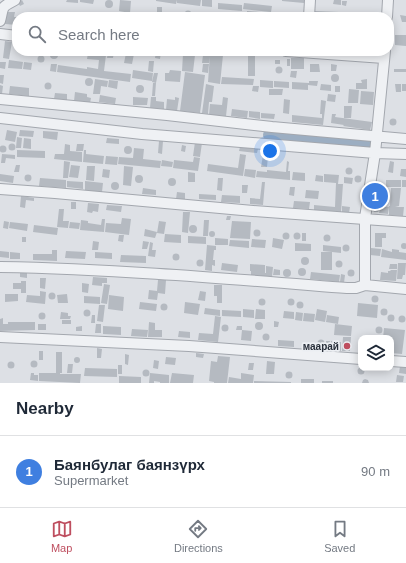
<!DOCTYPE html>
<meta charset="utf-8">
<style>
:root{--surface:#fff;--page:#f6f6f7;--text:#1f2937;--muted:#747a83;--line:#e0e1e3;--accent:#be4e5f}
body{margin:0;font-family:Helvetica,sans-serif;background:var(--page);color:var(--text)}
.controls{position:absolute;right:12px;bottom:12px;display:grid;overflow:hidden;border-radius:8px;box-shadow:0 2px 10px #0003}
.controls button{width:36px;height:36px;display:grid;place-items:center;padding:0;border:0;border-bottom:1px solid var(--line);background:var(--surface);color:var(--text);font:20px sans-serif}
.you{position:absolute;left:270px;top:151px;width:14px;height:14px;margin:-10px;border:3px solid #fff;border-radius:50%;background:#1a73e8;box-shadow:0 0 0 6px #1a73e833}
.badge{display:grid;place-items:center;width:26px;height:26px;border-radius:50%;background:var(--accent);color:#fff;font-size:13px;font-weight:700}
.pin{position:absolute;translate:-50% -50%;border:2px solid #fff;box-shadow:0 1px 4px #0006}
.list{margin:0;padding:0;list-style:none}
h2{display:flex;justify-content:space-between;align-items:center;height:52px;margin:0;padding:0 16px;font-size:17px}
h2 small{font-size:13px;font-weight:400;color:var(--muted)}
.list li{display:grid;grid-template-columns:26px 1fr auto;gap:12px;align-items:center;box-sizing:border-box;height:72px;padding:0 16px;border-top:1px solid var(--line)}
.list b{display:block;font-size:15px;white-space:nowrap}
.list p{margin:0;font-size:13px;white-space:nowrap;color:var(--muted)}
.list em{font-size:13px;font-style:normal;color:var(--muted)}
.icon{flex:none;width:22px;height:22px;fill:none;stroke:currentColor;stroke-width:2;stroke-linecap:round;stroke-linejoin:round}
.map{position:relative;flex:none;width:406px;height:383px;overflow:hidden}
.search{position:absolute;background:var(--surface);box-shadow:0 2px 10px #0003;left:12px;right:12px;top:12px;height:44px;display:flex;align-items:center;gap:10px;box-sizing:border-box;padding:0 14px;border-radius:16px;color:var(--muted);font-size:15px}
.sheet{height:124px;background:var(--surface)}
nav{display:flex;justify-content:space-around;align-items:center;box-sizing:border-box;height:56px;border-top:1px solid var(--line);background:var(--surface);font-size:11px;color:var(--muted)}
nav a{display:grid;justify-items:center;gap:2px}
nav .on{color:var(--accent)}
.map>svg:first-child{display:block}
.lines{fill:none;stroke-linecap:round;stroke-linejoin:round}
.river{stroke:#9caec2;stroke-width:16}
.building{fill:#b5bac1}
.minor-casing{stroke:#a3a7ae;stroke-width:12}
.minor{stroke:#eff1f4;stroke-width:10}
.poi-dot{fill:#be4e5f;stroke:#eceff3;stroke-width:1.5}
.labels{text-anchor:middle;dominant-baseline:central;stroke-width:3.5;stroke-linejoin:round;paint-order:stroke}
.poi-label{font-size:10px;font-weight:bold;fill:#282f3a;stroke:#eceff3;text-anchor:end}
</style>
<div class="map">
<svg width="406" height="383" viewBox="0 0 406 383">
<rect width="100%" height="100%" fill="#dde0e5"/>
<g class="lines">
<!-- river -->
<path class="river" d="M271,135L369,145"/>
</g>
<!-- building -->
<path class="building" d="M105 4a4 4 0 1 1 8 0a4 4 0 1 1-8 0Z
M22,0L24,4L20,6L18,2Z
M67,0H78V3L66,2Z
M80,0H94L93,4L80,2Z
M120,0L131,1L130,13L119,11Z
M156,0H177L176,4L156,1Z
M177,0H201L200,6L177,3Z
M202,0H212V7L202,6Z
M282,0H304V3L282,1Z
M334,0H341V5L333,4Z
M342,1H347L346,6L342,5Z
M218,3L242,5V11L218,9Z
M244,3L272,6L271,12L243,9Z
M157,7H162V14H157Z
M184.5 14a3.5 3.5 0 1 1 7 0a3.5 3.5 0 1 1-7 0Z
M247,11L259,12L258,16L247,15Z
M315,11L339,12V17H314Z
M6,12H15L14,17H17V25L5,24Z
M114,12L126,13L125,17H113Z
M174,12L176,14L177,17H169L171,13Z
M275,12L285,13L284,17H275Z
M287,13L299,14V17H286Z
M342,13L366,14V17H342Z
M367,13H377V17H367Z
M400,15L406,16V22H402Z
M395,35H406V46L395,45Z
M5,41L12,42L9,59L3,58Z
M156,51L161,52L160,59L155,58Z
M50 55a4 4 0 1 1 8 0a4 4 0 1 1-8 0Z
M108,52H114L113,58H107Z
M88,53L106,55L104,71L131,74L130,82L57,72L58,65L87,69V67L98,69L99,60L87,59Z
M126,53L134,54L132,64L124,63Z
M183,54L195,55L193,72L182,71Z
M210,54L223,55L220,84L208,82Z
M203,55H210L209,63H202Z
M37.5 59a3.5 3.5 0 1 1 7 0a3.5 3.5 0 1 1-7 0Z
M248,56H255V76H248Z
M291,58H304V69H291Z
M287,59H290V66H287Z
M9,60L23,62L22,69L8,68Z
M275,60H280V64H275Z
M149,61H154L153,72L148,71Z
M0,62H6L5,69L0,68Z
M24,62L32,63L31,70L23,69Z
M51,64H57L56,72L50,71Z
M203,64H209L208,73L202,72Z
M310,64H319L320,72H310Z
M331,64L337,65L336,71H331Z
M275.5 70a3.5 3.5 0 1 1 7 0a3.5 3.5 0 1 1-7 0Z
M394,69H406V72H394Z
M133,70L153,73L152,81L132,78Z
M170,70L181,71L180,82L165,81V73H169Z
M291,71H297L296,78L290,77Z
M185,72L205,75L200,113L180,111Z
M154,73H158L156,83L152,82Z
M331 78a4 4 0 1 1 8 0a4 4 0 1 1-8 0Z
M0,75H4L3,84L0,83Z
M222,77L254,79L253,85L221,84Z
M85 82a4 4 0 1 1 8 0a4 4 0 1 1-8 0Z
M95,79L108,81L107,87L101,86L100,94H93Z
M367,79V89H356V83H362L361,80Z
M109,80L118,81L117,89L108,87Z
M260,80L273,81V88L260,87Z
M274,81L289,82V88L274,87Z
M309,81H318L317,86L308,85V90L292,89V82L309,83Z
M44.5 86a3.5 3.5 0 1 1 7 0a3.5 3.5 0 1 1-7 0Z
M153,83H156L155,96H152Z
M206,84L214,86L212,102H209L208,114L202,113Z
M321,84L331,85V91L320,90Z
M395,84H401V92H396Z
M402,84H406V91H402Z
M136 89a4 4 0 1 1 8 0a4 4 0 1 1-8 0Z
M0,85L3,86L2,94L0,93Z
M10,86L29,88V96L9,94Z
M253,86H259L258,92L252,91Z
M335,86H340V92H335Z
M269,89H283L282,95H269Z
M349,89L359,90L358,103H348Z
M361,91L374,92L373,105L360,104Z
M75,92L87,94V97L91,98L90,103L74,101Z
M55,93L67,94V100L54,99Z
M328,94L336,95L335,102L327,101Z
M100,95L116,98L115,104L99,102Z
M133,97L148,98L147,105H133Z
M151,97H156V101L164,102V109L150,108Z
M175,97L179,98L177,111L166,110L167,99L175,100Z
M223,97L228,98L226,116L209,115L210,104L222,105Z
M284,99L290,100L289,114L283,113Z
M321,100L326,101L323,125L292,122V115L322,118V114H320Z
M344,106H352L351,118H344Z
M232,109L248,111L247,118L231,116Z
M249,111L260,112V119L249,117Z
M261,113L275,114L274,119L261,118Z
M332,114H336L335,117L372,122L370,130L343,126L344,125L331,123Z
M389.5 122a3.5 3.5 0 1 1 7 0a3.5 3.5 0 1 1-7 0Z
M7,130L17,132L15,142L5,140Z
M20,130L34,131L33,137L19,136Z
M43,131L58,132L57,140L43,138Z
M17,137L22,138L21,148H16Z
M24,138L31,139V149L23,148Z
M107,138L119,139V144L106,143Z
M159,141H163L162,154L158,153Z
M195,142L202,143L200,157L193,156Z
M8.5 147a3.5 3.5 0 1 1 7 0a3.5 3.5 0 1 1-7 0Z
M65,144L70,145V151L82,152V162L54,159L55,154H64Z
M77,144H84L83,151H76Z
M182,145L186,146L185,152L181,151Z
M-0.5 149a3.5 3.5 0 1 1 7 0a3.5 3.5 0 1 1-7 0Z
M124 150a4 4 0 1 1 8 0a4 4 0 1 1-8 0Z
M240,147L258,149L257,153L239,151Z
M134,148L144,149L143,159L161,161L160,168L118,164L119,157L133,158Z
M17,150L45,151V158L17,157Z
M84,150H86V154L104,156L103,164L83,162Z
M269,150L276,151L275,156L269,155Z
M2,154L15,155V159L6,158L5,163H1Z
M240,154L246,155L243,176L207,171L208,164L238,168Z
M263,155L268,156L267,167H261Z
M106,156L118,157L117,165L105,164Z
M194,157L200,158L198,171L173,168L174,160L193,162Z
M162,160L173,162L172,167L161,166Z
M64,161L70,162L68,178H63Z
M287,161L289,162L288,171H290V180L256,177L257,171L267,172V170L286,172Z
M390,161L394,162L393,173L388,172Z
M16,165H20L19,172H14Z
M71,165L80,166L78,178L69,177Z
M87,166H95L94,181L86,180Z
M124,166L133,167L131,186L123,185Z
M345.5 171a3.5 3.5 0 1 1 7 0a3.5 3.5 0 1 1-7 0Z
M103,169L110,170L109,178L102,177Z
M245,169L256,170L255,178L244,176Z
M401,169H406V177L400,176Z
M188,172L195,173V182H188Z
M293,172L305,173V181L292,180Z
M0,174L14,176L13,183L0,181Z
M324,174L339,175L338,184H343L341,212L314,210V205L335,207L336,183L324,182Z
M24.5 178a3.5 3.5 0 1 1 7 0a3.5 3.5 0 1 1-7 0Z
M316,175L323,176V182L315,181Z
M135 179a4 4 0 1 1 8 0a4 4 0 1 1-8 0Z
M354.5 179a3.5 3.5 0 1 1 7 0a3.5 3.5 0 1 1-7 0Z
M344,177L353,178L352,184L344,183Z
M40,178L66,180V188L39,186Z
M218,178H223L222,191L217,190Z
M168 182a4 4 0 1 1 8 0a4 4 0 1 1-8 0Z
M386,180H401V187H386Z
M402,180H406V187H402Z
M67,181L83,182V189L67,187Z
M85,181L103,183L102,192L85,191Z
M111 186a4 4 0 1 1 8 0a4 4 0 1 1-8 0Z
M262,182H265L263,205L250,204V198L260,199Z
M242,185H248L247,193H242Z
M290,187H295L294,196L289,195Z
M143,188L156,190V195L142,194Z
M391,188H401L399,206L395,207H404L403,216L389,215V206H390Z
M306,190L319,191L318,199L305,198Z
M374,191L380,192L378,204L372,203Z
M177,192L185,193V200L176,199Z
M199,194L216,195V200L199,199Z
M222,195L240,196V203L221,202Z
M21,196L34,198V201L26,200L25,208L20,207Z
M294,201L310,202L309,209L293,208Z
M71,202H76V209H71Z
M88,203L99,204L98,212L93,211L92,213L87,212Z
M107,205L122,206L121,212L106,210Z
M375,205H378L380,208V206L389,207L388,214L379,213L380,209L378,212H374L372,208L373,206Z
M342,206L350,207L349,213L342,212Z
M59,209H64L63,221H69L68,228L57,227Z
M183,212H190L188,233L182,232Z
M227,216H231L230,220H226Z
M122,218L131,219L129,235L105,232L106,223L121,224Z
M102,219H105L104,232L80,230L81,220L88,221V223L101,225Z
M204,220H209L208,236H203Z
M4,221L9,222L8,229L3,228Z
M159,221L166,222L164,234L157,233Z
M232,221L251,222L250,239L230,238Z
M10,222L28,224L27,231L9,228Z
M70,222L80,223L79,229L69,228Z
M34,225L58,228L57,235L33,232Z
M189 229a4 4 0 1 1 8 0a4 4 0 1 1-8 0Z
M145,229L157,232L155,238L144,236Z
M253.5 233a3.5 3.5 0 1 1 7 0a3.5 3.5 0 1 1-7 0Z
M209 234a3 3 0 1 1 6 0a3 3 0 1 1-6 0Z
M293.5 236a3.5 3.5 0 1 1 7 0a3.5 3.5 0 1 1-7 0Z
M282.5 236a3.5 3.5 0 1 1 7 0a3.5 3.5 0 1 1-7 0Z
M302,233H306V241H302Z
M375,233H386V238H382V247H375Z
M165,234L181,235V243L164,242Z
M323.5 238a3.5 3.5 0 1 1 7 0a3.5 3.5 0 1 1-7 0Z
M119,235H124L123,242L118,241Z
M188,236L206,237V244L188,243Z
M22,237H26V242H22Z
M215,238L228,239V245H215Z
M273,238L284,240L282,249L272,247Z
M252,239L266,240L265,248L251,247Z
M230,240L249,241V248L229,246Z
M93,241L99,242L98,250H92Z
M143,241L149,242L147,249H142Z
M150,242L153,243L152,250H156L155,257L148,256Z
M295,243L311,244V251H295Z
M401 246a3 3 0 1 1 6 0a3 3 0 1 1-6 0Z
M342.5 248a3.5 3.5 0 1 1 7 0a3.5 3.5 0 1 1-7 0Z
M207,245L216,246V250H214L213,260H215V266L212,265V271L205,270Z
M323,245L341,247V253L323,251Z
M371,248L381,249L380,256L370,255Z
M382,249L392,252V249L399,250V252L406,253V260L381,257Z
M52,250H57V261L33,260V254H52Z
M0,251L9,252V258L0,257Z
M66,251L86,252L85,259L65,258Z
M10,252L20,253V259H10Z
M95,252L112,253V259L95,258Z
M321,252H332V270H321Z
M172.5 257a3.5 3.5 0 1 1 7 0a3.5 3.5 0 1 1-7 0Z
M121,255L146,256V263L120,262Z
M301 261a4 4 0 1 1 8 0a4 4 0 1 1-8 0Z
M196.5 263a3.5 3.5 0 1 1 7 0a3.5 3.5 0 1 1-7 0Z
M335.5 264a3.5 3.5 0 1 1 7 0a3.5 3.5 0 1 1-7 0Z
M222,263L238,265L237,272L221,270Z
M398,263H406L405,275H403L402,279H397Z
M250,264L265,265V273H266V266L273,267L272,277L251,275V271H250Z
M390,264H397V269H389Z
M298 272a4 4 0 1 1 8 0a4 4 0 1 1-8 0Z
M283 273a4 4 0 1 1 8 0a4 4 0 1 1-8 0Z
M274,269L280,270V275H273Z
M347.5 273a3.5 3.5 0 1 1 7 0a3.5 3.5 0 1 1-7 0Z
M391,270H397L396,281L380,280L381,272L388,273V271H390Z
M311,272L340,275L339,282L310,279Z
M20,273H27V278L20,277Z
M341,274L345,275L344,283L340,282Z
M93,277L107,278V283H102V286L92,285Z
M40,278H46L45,289L40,288Z
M158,280H166L165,294L158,293L157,300L148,299L149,290L157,291Z
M21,281H26V293H21V289H13V283H21Z
M82,283L89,284L88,293L82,292Z
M104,284L110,285L107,304L101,303Z
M214,285H222V303H217V296H214Z
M40,291L46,292L45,304L26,302L27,295L40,296Z
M200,291L206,292L205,301L198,300Z
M48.5 296a3.5 3.5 0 1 1 7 0a3.5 3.5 0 1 1-7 0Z
M5,294H18V301L5,302Z
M67,294L68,303H58L57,295Z
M109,295L124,297L123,311L108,309Z
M371.5 299a3.5 3.5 0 1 1 7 0a3.5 3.5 0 1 1-7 0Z
M84,296L100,297V304L84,303Z
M258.5 302a3.5 3.5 0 1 1 7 0a3.5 3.5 0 1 1-7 0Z
M287.5 302a3.5 3.5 0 1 1 7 0a3.5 3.5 0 1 1-7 0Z
M296.5 305a3.5 3.5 0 1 1 7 0a3.5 3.5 0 1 1-7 0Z
M140,302L157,304L156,311L139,309Z
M185,302L200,304L198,315L184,313Z
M358,303L378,305L377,318L357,316Z
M160.5 307a3.5 3.5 0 1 1 7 0a3.5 3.5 0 1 1-7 0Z
M99,305H105L103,322L97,321Z
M205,308L220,310V316L204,314Z
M380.5 312a3.5 3.5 0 1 1 7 0a3.5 3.5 0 1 1-7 0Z
M243,309L254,310V318L243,317Z
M256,309L265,310V319H255Z
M317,309L327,311L325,322L315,320Z
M83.5 313a3.5 3.5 0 1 1 7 0a3.5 3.5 0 1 1-7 0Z
M222,310L241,311V317L222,316Z
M284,311L294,312V319L283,318Z
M61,312L68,313V316H71L70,319H60Z
M296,312L303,313L302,321L295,320Z
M38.5 316a3.5 3.5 0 1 1 7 0a3.5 3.5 0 1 1-7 0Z
M304,313L315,314L314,322L303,321Z
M387.5 318a3.5 3.5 0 1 1 7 0a3.5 3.5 0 1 1-7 0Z
M92,315H95V323H91Z
M327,315L339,317L338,324L326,322Z
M398.5 319a3.5 3.5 0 1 1 7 0a3.5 3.5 0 1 1-7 0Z
M215,316L221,317L218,342L198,340L199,333L213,334Z
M3,318V324H8V322H35V330L0,331V319Z
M62,320H71V324H62Z
M274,321L279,322L278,327H274Z
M149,322L155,323V330H162V337H148Z
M255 326a4 4 0 1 1 8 0a4 4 0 1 1-8 0Z
M38,324H46V330H38Z
M96,324H101V333H95Z
M335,324L352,326L351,336L334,335Z
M221.5 328a3.5 3.5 0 1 1 7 0a3.5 3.5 0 1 1-7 0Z
M82,326V331H76V327Z
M103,326L121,327V335L103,334Z
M237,326H242V330H236Z
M375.5 330a3.5 3.5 0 1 1 7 0a3.5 3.5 0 1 1-7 0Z
M384,328L405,330L402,354L391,353V338H383Z
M132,329L148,330L147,337L131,336Z
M242,330L252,331L251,341L241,340Z
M179,331L190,332V338L178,337Z
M262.5 337a3.5 3.5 0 1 1 7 0a3.5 3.5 0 1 1-7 0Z
M343,337H351L350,351H342Z
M317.5 343a3.5 3.5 0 1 1 7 0a3.5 3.5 0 1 1-7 0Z
M278,340L294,341V347L278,346Z
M326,341H330L329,350H326Z
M331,341L341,342V351L330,349Z
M97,348L102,349L101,358H97Z
M39,351H43V360H39Z
M56,352H62V373H60V374H81L80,383L39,381V373H56Z
M196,353L204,354L203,358L196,357Z
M125,354L129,355L128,365L125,364Z
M218,356L230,357L227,383H214V382L209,381L211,361L217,362Z
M74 360a3 3 0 1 1 6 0a3 3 0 1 1-6 0Z
M166,357L176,358L175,365L165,364Z
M154,360L159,361L158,369L153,368Z
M30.5 364a3.5 3.5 0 1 1 7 0a3.5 3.5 0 1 1-7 0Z
M267,361L275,362L274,374H266Z
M7.5 365a3.5 3.5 0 1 1 7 0a3.5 3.5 0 1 1-7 0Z
M249,363H254L253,370H248Z
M68,364H73L72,373H67Z
M118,365H122V374H118Z
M400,366H406V374L399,373Z
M357.5 371a3.5 3.5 0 1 1 7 0a3.5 3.5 0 1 1-7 0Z
M85,368L117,369V377L84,376Z
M142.5 373a3.5 3.5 0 1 1 7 0a3.5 3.5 0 1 1-7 0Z
M285.5 375a3.5 3.5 0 1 1 7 0a3.5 3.5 0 1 1-7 0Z
M31,373H34V375H38V381L30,380Z
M150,373L169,375V383H160V382L154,381V383H149Z
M172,373L194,375L193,383H170Z
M241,373L254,375L253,383H228L229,377L241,379Z
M397,375L404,376L403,382H396Z
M119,376L141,377V383H119Z
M301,379H314V383H301Z
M365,379L368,380L369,383H362L363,380Z
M254,381L291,382V383H254Z
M322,381H333V383H322Z"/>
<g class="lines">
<!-- minor casing -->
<g class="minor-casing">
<path id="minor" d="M309,17L310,0
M387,17L388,0
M0,21C4,6 0,8 15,0
M0,34L17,36
M286,51L384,58
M0,99L167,115L272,127L406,139
M0,118L142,134L375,153L406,154
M0,189L55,193L253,211L406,222
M0,267C116,269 232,279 347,288H356L365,285L406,289
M365,285V218L375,153L385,51
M0,337L189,346L361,359
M391,361L406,362"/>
</g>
<!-- minor -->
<use href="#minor" class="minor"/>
</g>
<!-- markers -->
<circle class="poi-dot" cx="347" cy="346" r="4"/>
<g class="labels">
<!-- poi labels -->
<g class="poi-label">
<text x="339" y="346">маарай</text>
</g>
</g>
</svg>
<div class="controls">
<button><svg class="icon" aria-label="layers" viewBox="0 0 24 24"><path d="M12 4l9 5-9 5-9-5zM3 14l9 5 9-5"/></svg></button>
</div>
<div class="you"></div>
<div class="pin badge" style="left:375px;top:196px;background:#3f7fe0">1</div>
<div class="search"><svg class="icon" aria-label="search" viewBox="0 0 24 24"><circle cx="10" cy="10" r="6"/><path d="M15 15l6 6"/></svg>Search here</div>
</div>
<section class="sheet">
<h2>Nearby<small></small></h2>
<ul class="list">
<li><span class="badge" style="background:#3f7fe0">1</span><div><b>Баянбулаг баянзүрх</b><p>Supermarket</p></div><em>90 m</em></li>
</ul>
</section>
<nav>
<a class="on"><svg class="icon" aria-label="map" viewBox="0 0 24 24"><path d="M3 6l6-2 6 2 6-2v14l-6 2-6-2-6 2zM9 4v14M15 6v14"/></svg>Map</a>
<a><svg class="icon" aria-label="directions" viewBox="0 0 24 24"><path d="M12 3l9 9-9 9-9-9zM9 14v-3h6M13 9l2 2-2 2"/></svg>Directions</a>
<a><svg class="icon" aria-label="saved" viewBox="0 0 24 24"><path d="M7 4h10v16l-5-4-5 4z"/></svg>Saved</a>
</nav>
